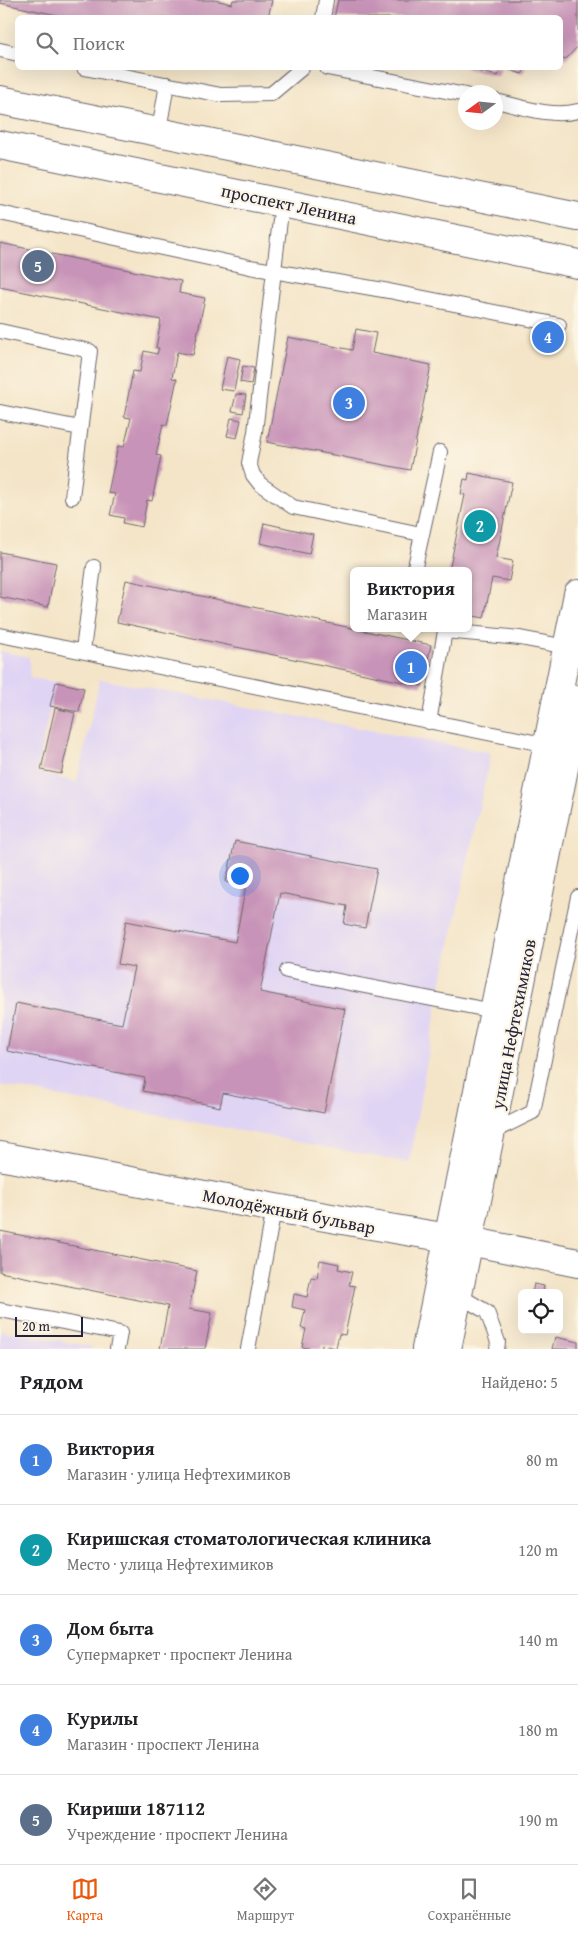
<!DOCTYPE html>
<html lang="ru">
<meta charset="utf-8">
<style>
:root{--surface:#fff;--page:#f6f6f6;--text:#202124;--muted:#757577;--line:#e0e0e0;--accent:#ea580c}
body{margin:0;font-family:"Gentium Book Plus",serif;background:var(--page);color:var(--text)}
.controls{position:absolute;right:15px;bottom:15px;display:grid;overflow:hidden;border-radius:8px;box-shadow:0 5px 20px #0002}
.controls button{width:45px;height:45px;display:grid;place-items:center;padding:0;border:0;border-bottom:1px solid var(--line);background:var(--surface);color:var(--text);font:25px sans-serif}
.compass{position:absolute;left:458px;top:85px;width:45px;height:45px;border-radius:50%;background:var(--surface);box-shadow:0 5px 20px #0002;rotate:255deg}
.scale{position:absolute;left:15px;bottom:12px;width:68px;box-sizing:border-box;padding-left:5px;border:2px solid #22223b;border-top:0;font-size:14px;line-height:18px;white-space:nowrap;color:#22223b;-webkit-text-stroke:4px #fcf5e5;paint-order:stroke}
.you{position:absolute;left:239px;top:875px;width:18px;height:18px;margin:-12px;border:4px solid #fff;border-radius:50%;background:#1a73e8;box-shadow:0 0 0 8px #1a73e833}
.badge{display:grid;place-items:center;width:32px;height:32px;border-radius:50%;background:var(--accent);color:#fff;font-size:16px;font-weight:700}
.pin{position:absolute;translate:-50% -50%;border:2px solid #fff;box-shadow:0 1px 5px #0006}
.popup{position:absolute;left:350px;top:567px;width:122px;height:65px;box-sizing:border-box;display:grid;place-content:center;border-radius:8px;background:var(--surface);filter:drop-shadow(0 1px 4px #0005);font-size:16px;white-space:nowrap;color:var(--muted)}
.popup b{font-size:19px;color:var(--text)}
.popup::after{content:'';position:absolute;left:50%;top:100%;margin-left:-10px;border:10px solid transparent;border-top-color:var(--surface)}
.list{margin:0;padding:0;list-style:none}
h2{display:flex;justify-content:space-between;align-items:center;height:65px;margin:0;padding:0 20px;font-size:21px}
h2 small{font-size:16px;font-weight:400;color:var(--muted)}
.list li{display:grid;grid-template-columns:32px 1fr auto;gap:15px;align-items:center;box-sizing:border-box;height:90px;padding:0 20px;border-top:1px solid var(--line)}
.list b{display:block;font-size:19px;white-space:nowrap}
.list p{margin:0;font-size:16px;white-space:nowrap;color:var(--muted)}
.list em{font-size:16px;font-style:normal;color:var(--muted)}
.icon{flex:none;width:28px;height:28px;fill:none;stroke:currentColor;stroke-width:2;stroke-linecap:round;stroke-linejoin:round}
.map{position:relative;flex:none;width:578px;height:1349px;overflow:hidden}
.search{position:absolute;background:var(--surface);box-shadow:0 5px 20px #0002;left:15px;right:15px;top:15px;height:55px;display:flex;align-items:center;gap:12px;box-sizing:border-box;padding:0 18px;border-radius:8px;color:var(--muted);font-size:19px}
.sheet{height:515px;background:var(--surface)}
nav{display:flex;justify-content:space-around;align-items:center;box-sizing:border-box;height:70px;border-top:1px solid var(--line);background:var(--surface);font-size:14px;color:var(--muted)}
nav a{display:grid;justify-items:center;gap:2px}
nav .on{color:var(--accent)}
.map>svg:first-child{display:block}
.built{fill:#e0d4f4}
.building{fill:#c893b8}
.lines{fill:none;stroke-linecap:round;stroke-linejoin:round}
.service-casing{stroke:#6c666c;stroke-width:16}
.minor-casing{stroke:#6c666c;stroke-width:30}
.tertiary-casing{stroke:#6c666c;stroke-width:30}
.service{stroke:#fff;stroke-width:14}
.minor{stroke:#fff;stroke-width:28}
.tertiary{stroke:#fff;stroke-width:28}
.labels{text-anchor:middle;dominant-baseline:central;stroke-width:4.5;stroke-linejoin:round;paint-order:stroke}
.street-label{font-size:18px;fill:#22223b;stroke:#fcf5e5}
</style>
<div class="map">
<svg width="578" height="1349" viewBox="0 0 578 1349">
<rect width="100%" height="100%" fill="#fcf5e5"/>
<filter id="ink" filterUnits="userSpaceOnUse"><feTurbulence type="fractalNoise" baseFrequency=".02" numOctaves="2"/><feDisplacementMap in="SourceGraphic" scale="10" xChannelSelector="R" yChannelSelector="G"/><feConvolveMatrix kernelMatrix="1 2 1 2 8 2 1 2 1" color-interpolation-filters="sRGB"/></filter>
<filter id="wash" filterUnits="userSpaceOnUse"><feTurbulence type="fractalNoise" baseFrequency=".0096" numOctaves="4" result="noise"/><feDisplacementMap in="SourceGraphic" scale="20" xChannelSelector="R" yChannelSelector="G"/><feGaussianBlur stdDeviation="1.12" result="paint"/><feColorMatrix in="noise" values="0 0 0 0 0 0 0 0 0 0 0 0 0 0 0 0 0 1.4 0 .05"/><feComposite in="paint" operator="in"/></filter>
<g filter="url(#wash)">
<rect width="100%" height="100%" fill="#f4e5c8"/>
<!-- built -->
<path class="built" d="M0,651L29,657L30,678L56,682L36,772L77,782L100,679L491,753L438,999L409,1163L0,1085Z
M0,1330L92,1347L91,1349H0Z"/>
<g id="blocks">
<!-- building -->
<path class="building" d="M0,0H215L232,4L233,0H272L268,18H71L0,3Z
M338,0H578V46L567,58L560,60V18H334Z
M463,68H501L498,76Z
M504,68H526L522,74Z
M0,243L181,281L179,293L205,298L193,355L177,352L172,378L177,379L167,425L163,424L156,455L161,456L152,501L147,500L142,527L123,523L124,518L110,515L115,494L108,493L118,446L124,447L131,418L124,417L133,371L140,372L144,351L157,354L159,348H156L161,320L0,287Z
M356,329L376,333L372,353L431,365L410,470L267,442L288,337L352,350Z
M543,330L556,333L553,344L540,341Z
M227,356L240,359L234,391L220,389Z
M243,366L254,368L251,384L240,382Z
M236,394L246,395L243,413L232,411Z
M231,418L241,420L237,438L227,436Z
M469,473L512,482L496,558L513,561L509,581L492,578L484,618L468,615V571H449L465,495L461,494L464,479L468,480Z
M264,523L313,534L309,554L260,543Z
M0,552L56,563L48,607L0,597Z
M126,580L431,645L422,686L117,622Z
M56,682L84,688L79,712L50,706Z
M55,708L75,713L61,774L41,770Z
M235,841L377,869L365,928L344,924L347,906L280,893L260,992L345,1009L324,1113L223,1093L220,1107L143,1091L145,1078L7,1051L16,1003L122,1024L134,967L118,964L126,921L235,942L246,886L226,882Z
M0,1231L197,1271L189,1309L212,1313L205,1349H160L168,1306L0,1272Z
M320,1260L339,1264L338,1269L352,1272L349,1285L355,1286L345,1335L339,1334L336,1348L322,1345L321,1349H314L302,1347L306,1329L301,1328L305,1310L292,1307L294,1294L307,1297L311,1277L317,1278Z
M534,1284L544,1286L543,1293H532Z
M555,1337L578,1342V1349H552Z"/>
</g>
</g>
<g filter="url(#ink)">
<use href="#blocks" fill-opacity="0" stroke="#6c666c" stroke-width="1"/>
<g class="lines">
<!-- service casing -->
<g class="service-casing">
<path id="service" d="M323,18L326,0
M0,50L18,54
M84,68L221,95L271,94L302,68
M327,68L466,95
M496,101C522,107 552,118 578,111
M159,130L167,84
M282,203L255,432L249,463L253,475L260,484L293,507L421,534
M0,213L250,267L389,291L559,325
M0,331L90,351L72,497
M0,412L80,428
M414,571L440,452
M0,635L553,746
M83,650L94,567
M429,722L445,631L520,638L572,648
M287,971L499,1012
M492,1132L533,1112L578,897
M458,1295L487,1312L498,1342L497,1349
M0,1310L120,1333L117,1349
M248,1349L274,1209"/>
</g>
<!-- minor casing -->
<g class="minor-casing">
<path id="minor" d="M469,1241L578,1263"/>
</g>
<!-- tertiary casing -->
<g class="tertiary-casing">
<path id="tertiary" d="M0,100L578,217
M0,145L578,264
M0,1156C156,1186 311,1216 467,1241
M426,1349L578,594
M447,1349L578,699"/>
</g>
<!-- service -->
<use href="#service" class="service"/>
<!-- minor -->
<use href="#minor" class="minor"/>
<!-- tertiary -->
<use href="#tertiary" class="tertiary"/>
</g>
</g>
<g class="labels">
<!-- street labels -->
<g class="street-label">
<text transform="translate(289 204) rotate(12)">проспект Ленина</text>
<text transform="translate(513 1024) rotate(-79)">улица Нефтехимиков</text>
<text transform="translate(289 1211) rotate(11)">Молодёжный бульвар</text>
</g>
</g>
</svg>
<div class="controls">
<button><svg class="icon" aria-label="locate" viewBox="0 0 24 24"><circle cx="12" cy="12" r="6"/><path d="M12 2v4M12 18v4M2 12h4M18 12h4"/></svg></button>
</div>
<svg class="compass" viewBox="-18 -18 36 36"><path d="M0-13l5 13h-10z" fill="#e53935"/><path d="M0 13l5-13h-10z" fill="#757577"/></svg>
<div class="scale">20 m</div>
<div class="you"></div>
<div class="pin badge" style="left:411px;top:667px;background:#3f7fe0">1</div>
<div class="popup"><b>Виктория</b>Магазин</div>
<div class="pin badge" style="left:480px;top:526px;background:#0f9aa8">2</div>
<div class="pin badge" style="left:349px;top:403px;background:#3f7fe0">3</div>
<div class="pin badge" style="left:548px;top:337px;background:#3f7fe0">4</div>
<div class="pin badge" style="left:38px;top:266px;background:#5c6f8a">5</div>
<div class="search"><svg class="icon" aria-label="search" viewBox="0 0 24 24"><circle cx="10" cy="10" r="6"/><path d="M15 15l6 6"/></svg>Поиск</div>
</div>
<section class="sheet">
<h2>Рядом<small>Найдено: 5</small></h2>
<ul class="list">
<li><span class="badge" style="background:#3f7fe0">1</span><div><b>Виктория</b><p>Магазин · улица Нефтехимиков</p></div><em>80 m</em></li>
<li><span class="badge" style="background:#0f9aa8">2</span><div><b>Киришская стоматологическая клиника</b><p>Место · улица Нефтехимиков</p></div><em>120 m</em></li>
<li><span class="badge" style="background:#3f7fe0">3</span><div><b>Дом быта</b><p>Супермаркет · проспект Ленина</p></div><em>140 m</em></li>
<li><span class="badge" style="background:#3f7fe0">4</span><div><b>Курилы</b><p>Магазин · проспект Ленина</p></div><em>180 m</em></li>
<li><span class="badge" style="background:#5c6f8a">5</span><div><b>Кириши 187112</b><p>Учреждение · проспект Ленина</p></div><em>190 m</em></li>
</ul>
</section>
<nav>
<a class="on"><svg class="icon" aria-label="map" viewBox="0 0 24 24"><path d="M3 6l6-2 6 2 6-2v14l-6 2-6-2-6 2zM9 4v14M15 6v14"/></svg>Карта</a>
<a><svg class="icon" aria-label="directions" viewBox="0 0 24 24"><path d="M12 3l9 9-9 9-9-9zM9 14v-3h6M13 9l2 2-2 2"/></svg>Маршрут</a>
<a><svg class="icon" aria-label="saved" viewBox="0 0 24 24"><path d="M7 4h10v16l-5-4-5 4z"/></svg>Сохранённые</a>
</nav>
